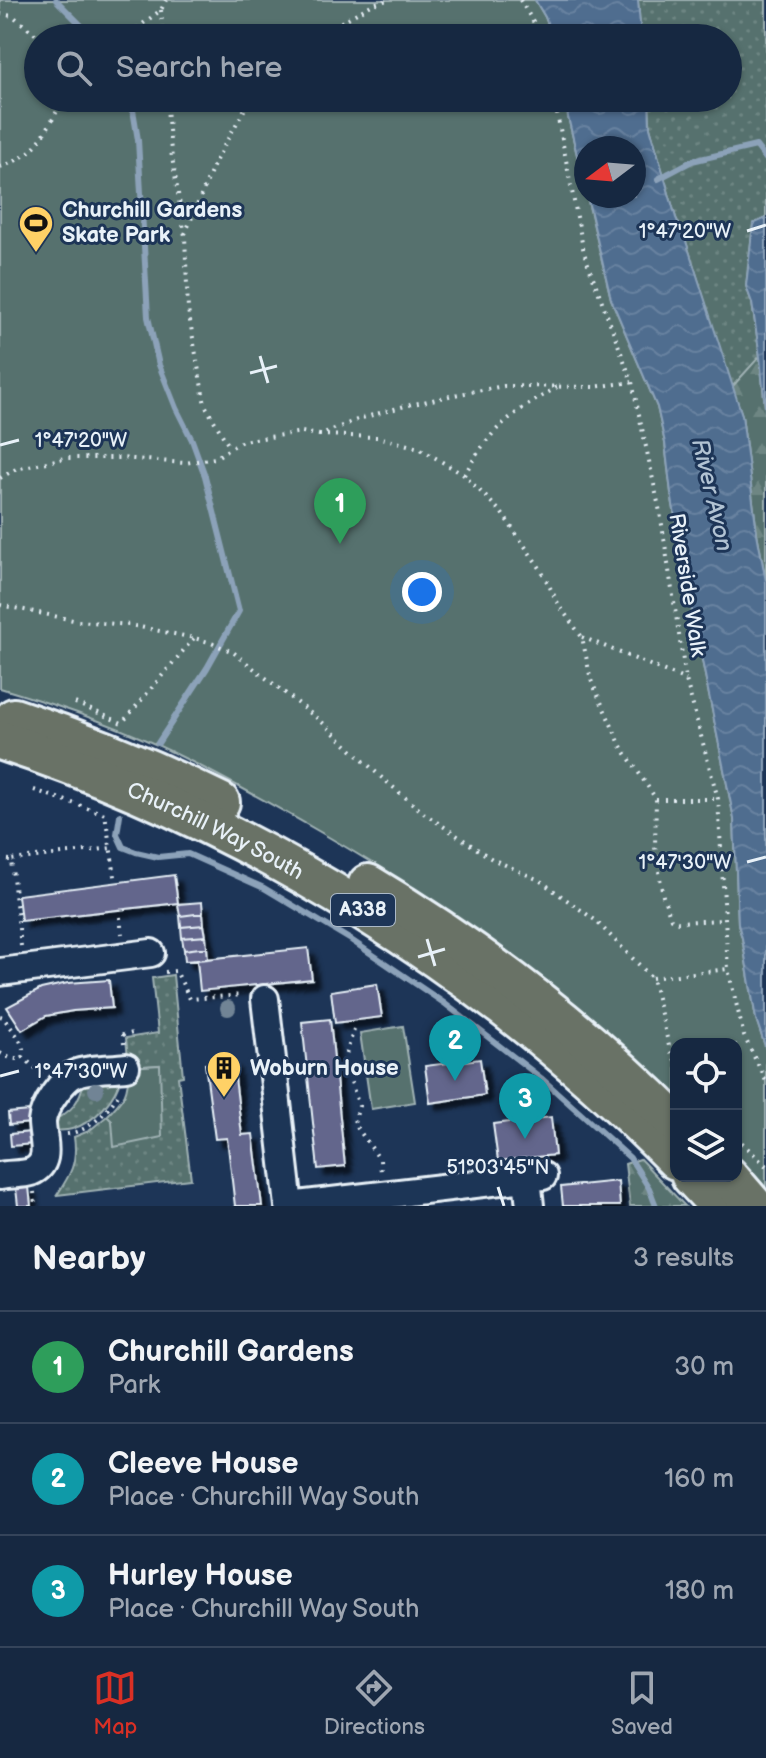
<!DOCTYPE html>
<meta charset="utf-8">
<style>
:root{--surface:#162841;--page:#1f3048;--text:#f1f3f6;--muted:#9ea6b1;--line:#35445a;--accent:#d93025}
body{margin:0;font-family:"Balsamiq Sans",sans-serif;background:var(--page);color:var(--text)}
.controls{position:absolute;right:24px;bottom:24px;display:grid;overflow:hidden;border-radius:16px;box-shadow:0 2px 6px #0004}
.controls button{width:72px;height:72px;display:grid;place-items:center;padding:0;border:0;border-bottom:2px solid var(--line);background:var(--surface);color:var(--text);font:40px sans-serif}
.compass{position:absolute;left:574px;top:136px;width:72px;height:72px;border-radius:50%;background:var(--surface);box-shadow:0 2px 6px #0004;rotate:254deg}
.you{position:absolute;left:422px;top:592px;width:28px;height:28px;margin:-20px;border:6px solid #fff;border-radius:50%;background:#1a73e8;box-shadow:0 0 0 12px #1a73e833}
.badge{display:grid;place-items:center;width:52px;height:52px;border-radius:50%;background:var(--accent);color:#fff;font-size:26px;font-weight:700}
.pin{position:absolute;translate:-50% -66px;filter:drop-shadow(0 2px 4px #0008)}
.pin::after{content:'';position:absolute;top:42px;width:28px;height:24px;background:inherit;clip-path:polygon(0 0,100% 0,50% 100%)}
.list{margin:0;padding:0;list-style:none}
h2{display:flex;justify-content:space-between;align-items:center;height:104px;margin:0;padding:0 32px;font-size:34px}
h2 small{font-size:26px;font-weight:400;color:var(--muted)}
.list li{display:grid;grid-template-columns:52px 1fr auto;gap:24px;align-items:center;box-sizing:border-box;height:112px;padding:0 32px;border-top:2px solid var(--line)}
.list b{display:block;font-size:30px;white-space:nowrap}
.list p{margin:0;font-size:26px;white-space:nowrap;color:var(--muted)}
.list em{font-size:26px;font-style:normal;color:var(--muted)}
.icon{flex:none;width:44px;height:44px;fill:none;stroke:currentColor;stroke-width:2;stroke-linecap:round;stroke-linejoin:round}
.map{position:relative;flex:none;width:766px;height:1206px;overflow:hidden}
.search{position:absolute;background:var(--surface);box-shadow:0 2px 6px #0004;left:24px;right:24px;top:24px;height:88px;display:flex;align-items:center;gap:20px;box-sizing:border-box;padding:0 28px;border-radius:44px;color:var(--muted);font-size:30px}
.sheet{height:440px;background:var(--surface)}
nav{display:flex;justify-content:space-around;align-items:center;box-sizing:border-box;height:112px;border-top:2px solid var(--line);background:var(--surface);font-size:22px;color:var(--muted)}
nav a{display:grid;justify-items:center;gap:4px}
nav .on{color:var(--accent)}
.map>svg:first-child{display:block}
.grass{fill:url(#grass-dots);stroke:#9fb1b3;stroke-width:2}
.forest{fill:url(#forest-firs);stroke:#9fb1b3;stroke-width:2}
.park{fill:#56716e;stroke:#9fb1b3;stroke-width:2}
.water{fill:url(#water-waves);stroke:#8ca2b9;stroke-width:2}
.lines{fill:none;stroke-linecap:round;stroke-linejoin:round}
.stream{stroke:#8ca2b9;stroke-width:6}
.building{fill:#63668c;stroke:#e8f1f8;stroke-width:2;filter:url(#shadow)}
.minor-casing{stroke:#e8f1f8;stroke-width:32}
.highway-casing{stroke:#e8f1f8;stroke-width:44}
.path{stroke:#e8f1f8;stroke-width:4;stroke-dasharray:2 6;stroke-linecap:butt}
.minor{stroke:#1d3557;stroke-width:26}
.highway{stroke:#697266;stroke-width:38}
.tree{fill:#718495}
.ticks{fill:none;stroke:#e8f1f8;stroke-width:3}
.labels{text-anchor:middle;dominant-baseline:central;stroke-width:6;stroke-linejoin:round;paint-order:stroke}
.shield{fill:#1d3557;stroke:#abb9c8;stroke-width:2}
.shield-label{font-size:20px;font-weight:bold;fill:#e8f1f8}
.poi-label{font-size:22px;font-weight:bold;fill:#e8f1f8;stroke:#1d3557;text-anchor:start}
.street-label{font-size:22px;fill:#e8f1f8;stroke:#1d3557}
.water-label{font-size:24px;font-style:italic;fill:#b2c3d3;stroke:#1d3557}
.ticks-label{font-size:20px;text-anchor:middle;fill:#e8f1f8;stroke:#1d3557;stroke-width:6;stroke-linejoin:round;paint-order:stroke}
</style>
<div class="map">
<svg width="766" height="1206" viewBox="0 0 766 1206">
<defs>
<pattern id="grass-dots" width="8" height="8" patternUnits="userSpaceOnUse" patternTransform="scale(2)"><rect width="8" height="8" fill="#56716e"/><path d="M2 2h.1M6 6h.1" fill="none" stroke="#6e8683" stroke-width="1.8" stroke-linecap="round"/></pattern>
<pattern id="forest-firs" width="22" height="20" patternUnits="userSpaceOnUse" patternTransform="scale(2)"><rect width="22" height="20" fill="#56716e"/><path d="M5 1l3.5 6h-7zM16 11l3.5 6h-7z" fill="#6e8683"/></pattern>
<pattern id="water-waves" width="16" height="10" patternUnits="userSpaceOnUse" patternTransform="scale(2)"><rect width="16" height="10" fill="#4f6d8f"/><path d="M0 5q4-4 8 0t8 0" fill="none" stroke="#6882a0"/></pattern>
<filter id="shadow"><feDropShadow dx="7" dy="7" stdDeviation="2" flood-color="#0009"/></filter>
</defs>
<rect width="100%" height="100%" fill="#1d3557"/>
<filter id="ink" filterUnits="userSpaceOnUse"><feTurbulence type="fractalNoise" baseFrequency=".0125" numOctaves="2"/><feDisplacementMap in="SourceGraphic" scale="16" xChannelSelector="R" yChannelSelector="G"/><feConvolveMatrix kernelMatrix="1 2 1 2 8 2 1 2 1" color-interpolation-filters="sRGB"/></filter>
<g filter="url(#ink)">
<!-- grass -->
<path class="grass" d="M638,0H766V218L753,224L746,286L752,303L760,357L732,387L684,235L676,218L650,127L649,98H728V38H641Z
M173,975L183,1076L178,1077L191,1179L57,1195C70,1175 78,1163 74,1137L89,1131L107,1116L112,1121L159,1065L129,1067L126,1038L158,1033L152,978Z
M121,1076C116,1099 95,1122 72,1129C66,1131 58,1130 51,1131V1121C73,1112 79,1102 85,1079Z"/>
<!-- forest -->
<path class="forest" d="M760,356L766,418V581L757,533L742,415L732,387Z
M640,1159L685,1206H630L625,1164Z"/>
<!-- park -->
<path class="park" d="M0,0H535L545,17L553,38H38V98H566L568,117L611,299L657,407L665,443L671,493L689,596L734,819L738,924L742,938L756,1019L766,1049V1188L736,1155V1044H676V1095C570,991 448,906 320,832C273,805 225,778 176,754C120,726 60,706 0,688Z
M403,1026L415,1102L371,1109L360,1033Z
M160,1065L162,1137L114,1147L112,1121L107,1116C126,1096 128,1094 129,1067Z"/>
<!-- water -->
<path class="water" d="M535,0H638L641,38H553L545,17Z
M566,98H649L650,127L676,218L684,235L693,263L742,415L757,533L766,582V1049L756,1019L742,938L738,924L734,819L689,596L671,493L665,443L657,407L611,299L587,196H634V148H586V193L568,117Z
M766,218V418L760,357L752,303L746,286L753,224Z"/>
<g class="lines">
<!-- stream -->
<path class="stream" d="M56,0L94,38
M131,98L138,140L148,317L159,365L176,408L192,440L205,476L239,611L207,668L158,743
M658,179L692,161L756,146L766,159
M120,815L117,834L123,847L136,852L158,857L188,854L264,888L351,940L444,1003L541,1078L630,1158L649,1188L656,1206"/>
</g>
<!-- building -->
<path class="building" d="M174,875L178,903L21,921L18,895Z
M202,902L203,913L180,916L178,904Z
M203,913L204,925L181,927L180,916Z
M204,925L206,936L182,938L181,927Z
M206,936L207,947L184,950L182,938Z
M207,947L208,959L185,961L184,950Z
M308,948L312,979L200,991L197,960Z
M109,980L112,1008L73,1011L46,1016L22,1030L7,1007L41,989L68,983Z
M377,984L382,1017L335,1023L331,991Z
M330,1019L345,1166L318,1169L302,1022Z
M480,1059L485,1095L430,1103L425,1066Z
M233,1061L242,1135L253,1134L262,1206H235L227,1138L215,1139L205,1064Z
M29,1111L31,1123L9,1125L8,1113Z
M551,1117L555,1155L498,1161L493,1124Z
M31,1132L33,1144L11,1146L10,1134Z
M618,1181L620,1206H563L561,1187Z
M29,1187L31,1206H18L16,1188Z"/>
<g class="lines">
<!-- minor casing -->
<g class="minor-casing">
<path id="minor" d="M0,972L151,953
M265,999L289,1206
M0,1176C9,1174 22,1175 31,1172C53,1163 42,1139 42,1122C43,1107 63,1078 77,1073C89,1068 113,1069 126,1067
M527,1178L530,1206
M289,1206L543,1176"/>
</g>
<!-- highway casing -->
<g class="highway-casing">
<g id="highway">
<path d="M14,718C85,741 153,769 220,802"/>
<path id="s1" d="M0,740C250,822 492,972 676,1160"/>
<path d="M368,884C479,950 584,1031 676,1123"/>
<path d="M691,1176L719,1206"/>
<path d="M728,1176L754,1206"/>
</g>
</g>
<!-- path -->
<path class="path" d="M520,0L540,33L541,38
M161,10L163,38
M0,14L13,16L40,38
M124,38L161,10L166,0
M313,38L373,4L388,0
M166,98L171,151L185,236L188,310L205,405L230,448
M554,98L584,253L632,382L660,512L686,680L718,799L728,969L744,1036L766,1081
M0,167C39,155 46,130 64,98
M185,234L216,160L251,98
M319,435L378,437L419,448L464,475L501,512L540,568L560,607L582,637L591,680L621,746L656,799L655,847L663,896L671,919L678,922L723,920
M464,475C472,462 480,448 490,437C508,415 533,402 557,387
M0,478L16,469L65,458H120L185,463L215,458L242,441L302,432L319,435L362,418L405,406L454,395L504,386L594,387L632,382
M0,605L78,621L130,625L194,638L209,642L233,652L323,723L381,777L425,814L492,859L539,880L595,920L652,978L670,1050L676,1062
M582,637L686,680
M75,703L122,723L194,638
M34,790L105,814L116,883
M656,799H717
M0,859L11,860
M119,909L122,934
M21,946L11,860L112,848
M165,972L176,971L190,999L243,995
M652,978L728,969
M0,1016L3,1017C11,1029 26,1042 23,1057
M354,1029L344,1061L359,1106L354,1123L380,1160L381,1173
M124,1044L123,1035L133,1033
M0,1053C8,1057 15,1062 23,1057L42,1074
M67,1134C90,1131 109,1111 120,1091
M736,1137L766,1166
M34,1192L35,1206"/>
<!-- minor -->
<use href="#minor" class="minor"/>
<!-- highway -->
<use href="#highway" class="highway"/>
</g>
<!-- trees -->
<g class="tree">
<circle cx="228" cy="1008" r="8"/>
<circle cx="96" cy="1090" r="8"/>
</g>
</g>
<!-- ticks -->
<path class="ticks" d="M747,231L766,225M260,356L268,383M250,373L277,366M0,445L19,440M747,862L766,857M427,939L435,966M418,957L445,949M0,1076L19,1071M498,1187L504,1206"/>
<!-- icons -->
<defs>
<g id="stadium-pin" transform="scale(1.8)"><path d="M0 17L-7.5 6A9.5 9.5 0 1 1 7.5 6Z" fill="#ffd166" stroke="#1d3557"/><path d="M0-5a6.5 5 0 1 0 0 10a6.5 5 0 1 0 0-10ZM-3.5-1.8h7v3.6h-7Z" fill="#111"/></g>
<g id="building-pin" transform="scale(1.8)"><path d="M0 17L-7.5 6A9.5 9.5 0 1 1 7.5 6Z" fill="#ffd166" stroke="#1d3557"/><path d="M-4-6H4V6H1V3H-1V6H-4ZM-2.5-4.3h1.7v1.8h-1.7ZM.8-4.3h1.7v1.8H.8ZM-2.5-1h1.7V.8h-1.7ZM.8-1h1.7V.8H.8Z" fill="#111"/></g>
</defs>
<g fill-rule="evenodd">
<use href="#stadium-pin" x="36" y="223"/>
<use href="#building-pin" x="224" y="1068"/>
</g>
<g class="labels">
<!-- shield labels -->
<rect class="shield" x="331" y="894" width="64" height="32" rx="6"/>
<g class="shield-label">
<text x="363" y="910">A338</text>
</g>
<!-- poi labels -->
<g class="poi-label">
<text x="62" y="210">Churchill Gardens<tspan x="62" dy="25">Skate Park</tspan></text>
<text x="250" y="1068">Woburn House</text>
</g>
<!-- street labels -->
<g class="street-label">
<text transform="translate(687 585) rotate(81)">Riverside Walk</text>
<text stroke="none"><textPath href="#s1" startOffset="234">Churchill Way South</textPath></text>
</g>
<!-- water labels -->
<g class="water-label">
<text transform="translate(712 495) rotate(77)">River Avon</text>
</g>
</g>
<g class="ticks-label">
<text x="685" y="238">1°47'20"W</text>
<text x="81" y="447">1°47'20"W</text>
<text x="685" y="869">1°47'30"W</text>
<text x="81" y="1078">1°47'30"W</text>
<text x="498" y="1174">51°03'45"N</text>
</g>
</svg>
<div class="controls">
<button><svg class="icon" aria-label="locate" viewBox="0 0 24 24"><circle cx="12" cy="12" r="6"/><path d="M12 2v4M12 18v4M2 12h4M18 12h4"/></svg></button>
<button><svg class="icon" aria-label="layers" viewBox="0 0 24 24"><path d="M12 4l9 5-9 5-9-5zM3 14l9 5 9-5"/></svg></button>
</div>
<svg class="compass" viewBox="-18 -18 36 36"><path d="M0-13l5 13h-10z" fill="#e53935"/><path d="M0 13l5-13h-10z" fill="#9ea6b1"/></svg>
<div class="you"></div>
<div class="pin badge" style="left:340px;top:544px;background:#2e9e5b">1</div>
<div class="pin badge" style="left:455px;top:1081px;background:#0f9aa8">2</div>
<div class="pin badge" style="left:525px;top:1139px;background:#0f9aa8">3</div>
<div class="search"><svg class="icon" aria-label="search" viewBox="0 0 24 24"><circle cx="10" cy="10" r="6"/><path d="M15 15l6 6"/></svg>Search here</div>
</div>
<section class="sheet">
<h2>Nearby<small>3 results</small></h2>
<ul class="list">
<li><span class="badge" style="background:#2e9e5b">1</span><div><b>Churchill Gardens</b><p>Park</p></div><em>30 m</em></li>
<li><span class="badge" style="background:#0f9aa8">2</span><div><b>Cleeve House</b><p>Place · Churchill Way South</p></div><em>160 m</em></li>
<li><span class="badge" style="background:#0f9aa8">3</span><div><b>Hurley House</b><p>Place · Churchill Way South</p></div><em>180 m</em></li>
</ul>
</section>
<nav>
<a class="on"><svg class="icon" aria-label="map" viewBox="0 0 24 24"><path d="M3 6l6-2 6 2 6-2v14l-6 2-6-2-6 2zM9 4v14M15 6v14"/></svg>Map</a>
<a><svg class="icon" aria-label="directions" viewBox="0 0 24 24"><path d="M12 3l9 9-9 9-9-9zM9 14v-3h6M13 9l2 2-2 2"/></svg>Directions</a>
<a><svg class="icon" aria-label="saved" viewBox="0 0 24 24"><path d="M7 4h10v16l-5-4-5 4z"/></svg>Saved</a>
</nav>
